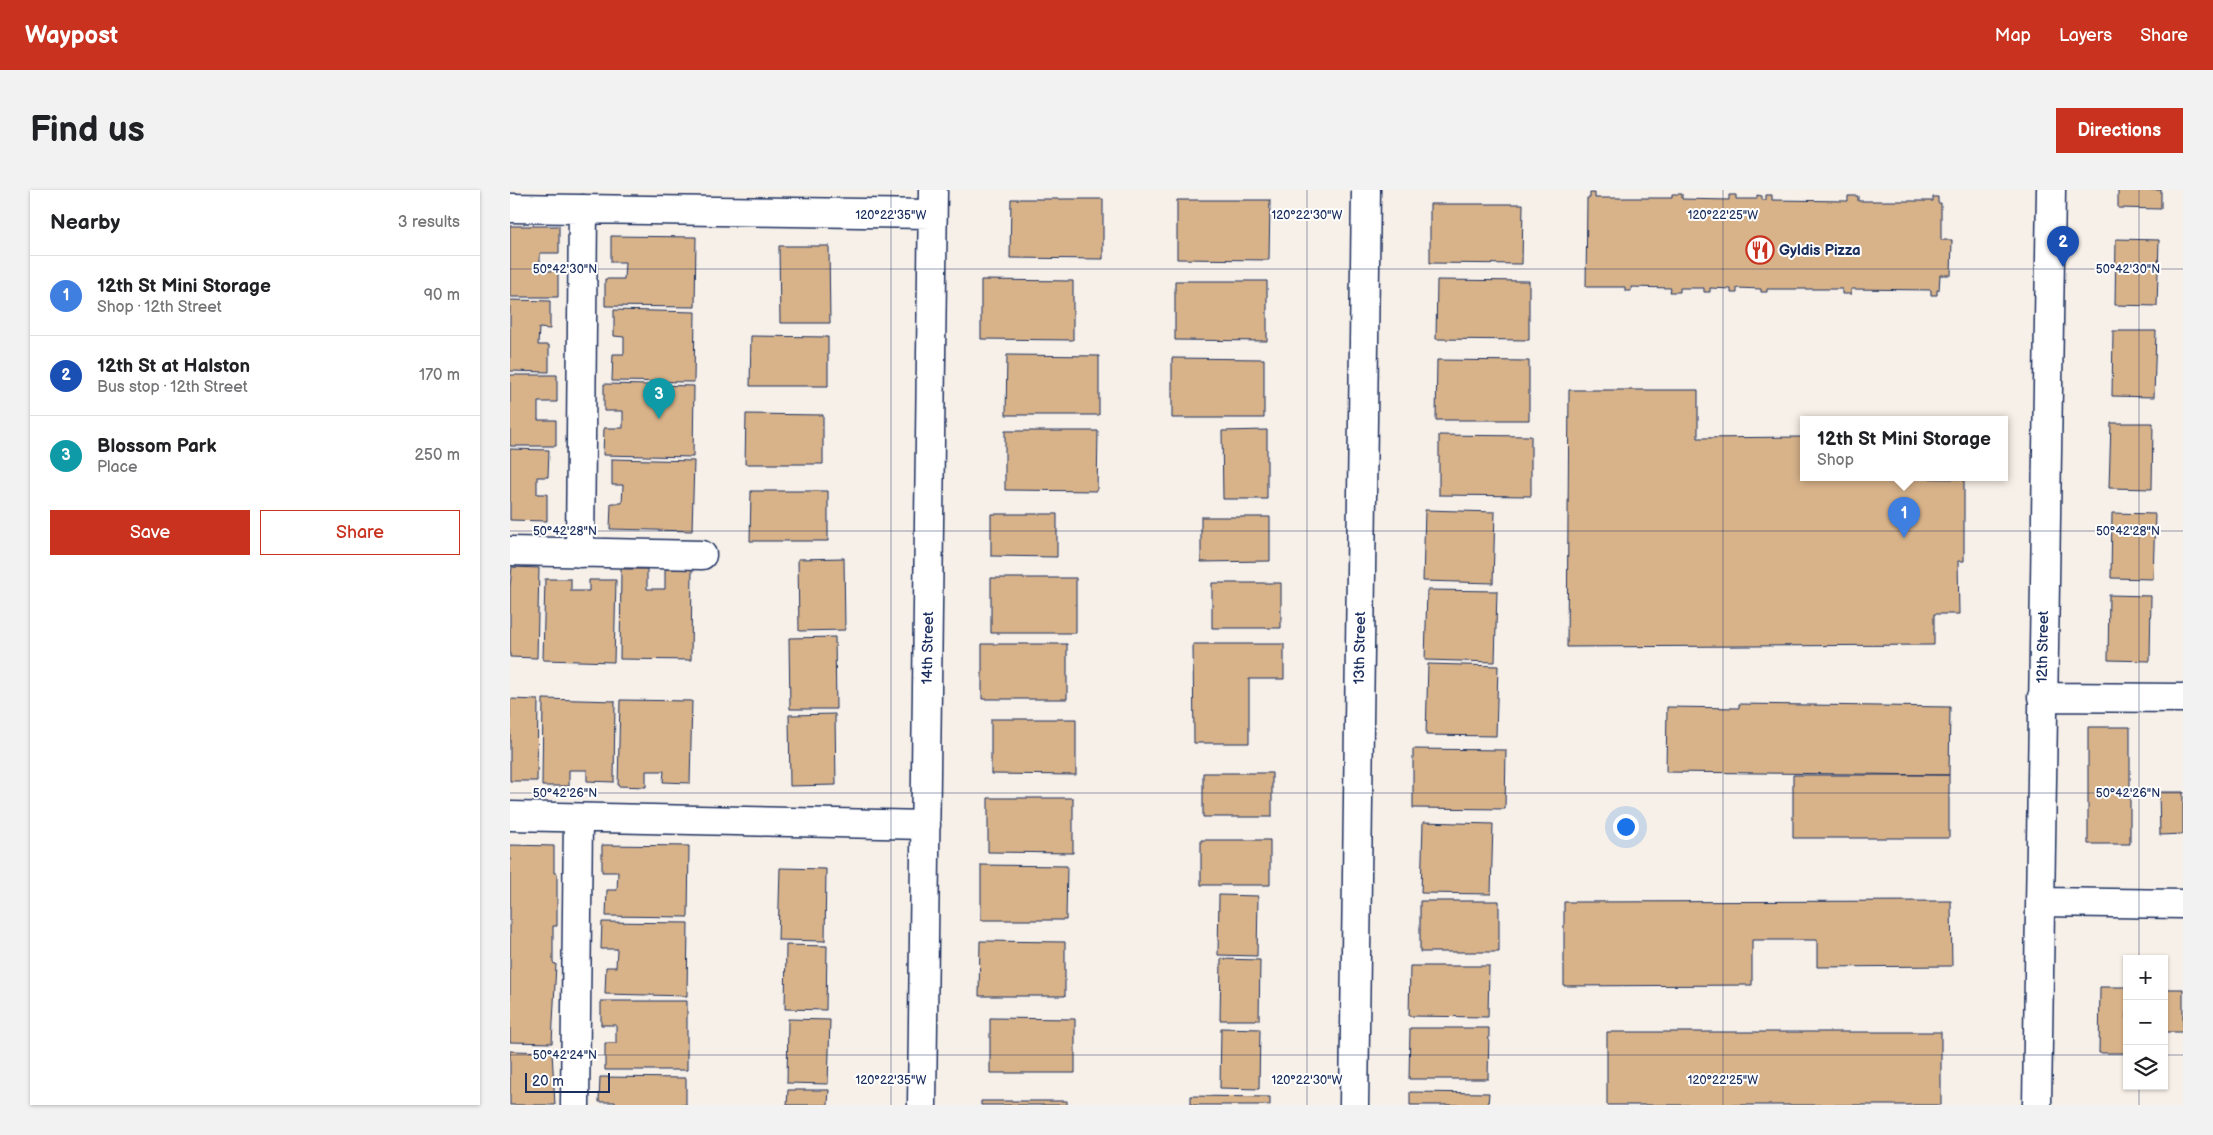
<!DOCTYPE html>
<meta charset="utf-8">
<style>
:root{--surface:#fff;--page:#f2f2f2;--text:#202124;--muted:#757577;--line:#e0e0e0;--accent:#c8321e}
body{margin:0;font-family:"Balsamiq Sans",sans-serif;background:var(--page);color:var(--text)}
.controls{position:absolute;right:15px;bottom:15px;display:grid;overflow:hidden;border-radius:0px;box-shadow:0 1px 4px #0004}
.controls button{width:45px;height:45px;display:grid;place-items:center;padding:0;border:0;border-bottom:1px solid var(--line);background:var(--surface);color:var(--text);font:25px sans-serif}
.scale{position:absolute;left:15px;bottom:12px;width:85px;box-sizing:border-box;padding-left:5px;border:2px solid #1b2f5e;border-top:0;font-size:14px;line-height:18px;white-space:nowrap;color:#1b2f5e;-webkit-text-stroke:4px #fff;paint-order:stroke}
.you{position:absolute;left:1115px;top:636px;width:18px;height:18px;margin:-12px;border:4px solid #fff;border-radius:50%;background:#1a73e8;box-shadow:0 0 0 8px #1a73e833}
.badge{display:grid;place-items:center;width:32px;height:32px;border-radius:50%;background:var(--accent);color:#fff;font-size:16px;font-weight:700}
.pin{position:absolute;translate:-50% -41px;filter:drop-shadow(0 1px 2px #0008)}
.pin::after{content:'';position:absolute;top:26px;width:18px;height:15px;background:inherit;clip-path:polygon(0 0,100% 0,50% 100%)}
.popup{position:absolute;left:1290px;top:226px;width:208px;height:65px;box-sizing:border-box;display:grid;place-content:center;border-radius:0px;background:var(--surface);filter:drop-shadow(0 1px 4px #0005);font-size:16px;white-space:nowrap;color:var(--muted)}
.popup b{font-size:19px;color:var(--text)}
.popup::after{content:'';position:absolute;left:50%;top:100%;margin-left:-10px;border:10px solid transparent;border-top-color:var(--surface)}
.list{margin:0;padding:0;list-style:none}
h2{display:flex;justify-content:space-between;align-items:center;height:65px;margin:0;padding:0 20px;font-size:21px}
h2 small{font-size:16px;font-weight:400;color:var(--muted)}
.list li{display:grid;grid-template-columns:32px 1fr auto;gap:15px;align-items:center;box-sizing:border-box;height:80px;padding:0 20px;border-top:1px solid var(--line)}
.list b{display:block;font-size:19px;white-space:nowrap}
.list p{margin:0;font-size:16px;white-space:nowrap;color:var(--muted)}
.list em{font-size:16px;font-style:normal;color:var(--muted)}
.actions{display:flex;gap:10px;padding:15px 20px}
.actions a{flex:1;padding:11px 0;border:1px solid var(--accent);border-radius:0px;text-align:center;font-size:18px;color:var(--accent)}
.actions .main{background:var(--accent);color:#fff}
.icon{flex:none;width:28px;height:28px;fill:none;stroke:currentColor;stroke-width:2;stroke-linecap:round;stroke-linejoin:round}
.map{position:relative;flex:none;width:1673px;height:915px;overflow:hidden;border-radius:0px}
header{display:flex;align-items:center;gap:30px;box-sizing:border-box;height:70px;padding:0 25px;background:var(--accent);color:#fff}
header strong{font-size:24px}
nav{display:flex;gap:28px;margin-inline-start:auto;font-size:18px}
.intro{display:flex;align-items:center;justify-content:space-between;box-sizing:border-box;height:120px;padding:0 30px}
h1{margin:0;font-size:35px}
.button{padding:12px 22px;border-radius:0px;background:var(--accent);color:#fff;font-size:18px;font-weight:700}
main{display:flex;gap:30px;padding:0 30px}
aside{flex:1;background:var(--surface);border-radius:0px;box-shadow:0 1px 4px #0004}
.map>svg:first-child{display:block}
.building{fill:#d8b38a;stroke:#1b2f5e}
.lines{fill:none;stroke-linecap:round;stroke-linejoin:round}
.minor-casing{stroke:#1b2f5e;stroke-width:31}
.minor{stroke:#fff;stroke-width:28}
.ticks{fill:none;stroke:#1b2f5e;stroke-width:1;stroke-opacity:0.45}
.labels{text-anchor:middle;dominant-baseline:central;stroke-width:4;stroke-linejoin:round;paint-order:stroke}
.poi-label{font-size:15px;font-weight:bold;fill:#1b2f5e;stroke:#fff;text-anchor:start}
.street-label{font-size:15px;fill:#1b2f5e;stroke:#fff}
.ticks-label{font-size:12px;text-anchor:middle;fill:#1b2f5e;stroke:#fff;stroke-width:4;stroke-linejoin:round;paint-order:stroke}
</style>
<header>
<strong>Waypost</strong>
<nav><a>Map</a><a>Layers</a><a>Share</a></nav>
</header>
<div class="intro"><h1>Find us</h1><a class="button">Directions</a></div>
<main>
<aside>
<h2>Nearby<small>3 results</small></h2>
<ul class="list">
<li><span class="badge" style="background:#3f7fe0">1</span><div><b>12th St Mini Storage</b><p>Shop · 12th Street</p></div><em>90 m</em></li>
<li><span class="badge" style="background:#1a4fb4">2</span><div><b>12th St at Halston</b><p>Bus stop · 12th Street</p></div><em>170 m</em></li>
<li><span class="badge" style="background:#0f9aa8">3</span><div><b>Blossom Park</b><p>Place</p></div><em>250 m</em></li>
</ul>
<div class="actions"><a class="main">Save</a><a>Share</a></div>
</aside>
<div class="map">
<svg width="1673" height="915" viewBox="0 0 1673 915">
<rect width="100%" height="100%" fill="#f7f0e8"/>
<filter id="ink" filterUnits="userSpaceOnUse"><feTurbulence type="fractalNoise" baseFrequency=".02" numOctaves="2"/><feDisplacementMap in="SourceGraphic" scale="10" xChannelSelector="R" yChannelSelector="G"/><feConvolveMatrix kernelMatrix="1 2 1 2 8 2 1 2 1" color-interpolation-filters="sRGB"/></filter>
<g filter="url(#ink)">
<!-- building -->
<path class="building" d="M1608,0H1651V19L1608,18Z
M1080,3H1085V8H1162V4H1172V9L1219,10V5H1226V9H1247V5L1252,6V10H1256V5H1262V10L1338,11V6H1348V11H1423V7H1428V13H1431V50H1442L1441,85H1430L1429,100H1427V105H1421V100L1341,99V104H1332V99H1257V102H1251V99L1227,98V103H1221V99L1200,98V102H1194V98H1170V102H1160L1161,98L1121,97V101H1115V97H1076L1077,8H1080Z
M501,9H593V69L500,68Z
M667,10H760L759,70L667,69Z
M920,14H1013L1012,74L920,73Z
M0,36H49V63H30V81H48V107H0Z
M101,46L186,47L185,117L95,116V89H114L115,72H101Z
M1606,49L1649,50L1647,116L1605,115Z
M269,56H319L320,133H270Z
M471,90L563,91V150L471,149Z
M927,90L1019,91V150L926,149Z
M665,91H757V151L665,150Z
M0,110L40,111V139L29,138L28,155H39V182L0,181Z
M104,120L185,122L184,192L102,191L103,164H114V147L104,146Z
M1603,141H1646L1644,207L1602,206Z
M241,146L318,147V196H240Z
M497,165L589,166V225H496Z
M662,168L754,169V228H662Z
M927,170L1019,171V230H926Z
M0,185H47V212H28V230H46V256H0Z
M94,194L184,196L183,267L93,265L94,238H113V221H94Z
M1059,200H1188V248L1294,247V287L1454,289V371H1448L1449,424H1424V455L1057,457Z
M236,224L313,225V274H235Z
M1601,233H1643L1642,299L1599,298Z
M757,240V309H713L712,241Z
M495,241H588L587,301L495,300Z
M929,245L1021,246V306L929,305Z
M0,259L39,260L38,287H27V304H37V331L0,330Z
M102,269L184,271L182,341L100,339L101,313H112L113,295H102Z
M241,301H318V351H240Z
M915,320L985,322L983,393L913,391Z
M1602,323L1645,324L1643,389L1601,388Z
M481,324H547V367L481,366Z
M691,327H760V371L691,372Z
M334,368L335,440L289,441L288,369Z
M2,377L29,378L27,468L0,467V397Z
M111,379H137V399H155V379H182L181,470L110,469Z
M481,388H566V443H481Z
M35,389H61V401H79V390H106L104,472L33,470Z
M702,393H771V438H702Z
M917,400L987,401L985,472L915,470Z
M1599,405L1641,406L1640,471L1598,470Z
M325,447L326,519H280L279,448Z
M472,454H557V509H472Z
M683,454H774V489H739V553H684Z
M918,474L988,476L986,546L916,545Z
M0,509L28,510L27,591H0Z
M33,509L105,511L104,592L77,591V580H59V596H32Z
M110,510L182,511L180,593L153,592L154,581H136V597L108,596Z
M1229,514L1440,517L1439,585L1156,582L1157,517L1229,518Z
M325,524L326,595L280,596L279,525Z
M481,529H566V585L481,584Z
M1578,537H1620V654H1578Z
M903,559L996,560L995,619L903,618Z
M693,583H762V627H693Z
M1283,585H1439V648H1283Z
M1649,602H1673V644L1650,645Z
M478,608H563V663L478,662Z
M913,632L983,634L981,704L911,703Z
M691,650H760V695H691Z
M0,655L44,656V683H47V736H43V773L46,774L42,853L0,852Z
M92,655L179,656L178,727L96,726L97,700H107L108,682H92Z
M471,675L557,676L556,730H471Z
M270,678L316,679L315,751L268,750Z
M709,705L748,706L747,766L708,765Z
M910,711H989V762H910Z
M1441,711L1442,776L1307,777V750H1242V795L1054,796V712Z
M92,732L178,733L177,806L95,804L96,777H106L107,759H91Z
M470,751L555,752V806H469Z
M276,755L317,756L316,820L275,819Z
M711,769L750,770L749,830H710Z
M900,776H979L978,827L899,826Z
M1590,797H1617V863H1589Z
M1654,799H1673V842H1654Z
M91,811H177V880H95V853H106V835H91Z
M480,828L565,829V883H480Z
M278,829L320,830L318,894L277,893Z
M711,838L750,839L749,899L710,898Z
M900,838H979L978,889H899Z
M1097,842H1431V915H1097Z
M0,861L42,862L45,915H0Z
M90,887L176,888V915H105V912H89Z
M278,900H319L318,915H277Z
M900,902L979,903L978,915H900Z
M681,906L760,907V915H681Z
M471,911H557V915H471Z"/>
<g class="lines">
<!-- minor casing -->
<g class="minor-casing">
<path id="minor" d="M0,18L422,24
M0,361L192,365
M70,363L73,19
M1532,507L1673,508
M0,626L416,635
M1530,712L1673,714
M65,915L68,629
M412,915L423,0
M844,915L856,0
M1527,915L1541,0"/>
</g>
<!-- minor -->
<use href="#minor" class="minor"/>
</g>
</g>
<!-- ticks -->
<path class="ticks" d="M381,0V915M797,0V915M1213,0V915M1629,0V769M0,79H1673M0,341H1673M0,603H1673M0,865H1617M1654,865H1673M1629,896V915"/>
<!-- icons -->
<defs>
<g id="restaurant-ring" transform="scale(1.4375)"><circle r="9.5" fill="#fff" stroke="#c8321e" stroke-width="1.5"/><path d="M-5-6h1v4h1v-4h1v4h1v-4h1v5L-1.5 .5V6h-2V.5L-5-1ZM5-6V6H3V1.5H1.5Q1.5-4 5-6Z" fill="#c8321e"/></g>
</defs>
<g fill-rule="evenodd">
<use href="#restaurant-ring" x="1250" y="60"/>
</g>
<g class="labels">
<!-- poi labels -->
<g class="poi-label">
<text x="1269" y="60">Gyldis Pizza</text>
</g>
<!-- street labels -->
<g class="street-label">
<text transform="translate(1533 457) rotate(-89)">12th Street</text>
<text transform="translate(418 458) rotate(-89)">14th Street</text>
<text transform="translate(850 458) rotate(-89)">13th Street</text>
</g>
</g>
<g class="ticks-label">
<text x="381" y="29">120°22'35"W</text>
<text x="797" y="29">120°22'30"W</text>
<text x="1213" y="29">120°22'25"W</text>
<text x="55" y="83">50°42'30"N</text>
<text x="1618" y="83">50°42'30"N</text>
<text x="55" y="345">50°42'28"N</text>
<text x="1618" y="345">50°42'28"N</text>
<text x="55" y="607">50°42'26"N</text>
<text x="1618" y="607">50°42'26"N</text>
<text x="55" y="869">50°42'24"N</text>
<text x="381" y="894">120°22'35"W</text>
<text x="797" y="894">120°22'30"W</text>
<text x="1213" y="894">120°22'25"W</text>
</g>
</svg>
<div class="controls">
<button>+</button>
<button>−</button>
<button><svg class="icon" aria-label="layers" viewBox="0 0 24 24"><path d="M12 4l9 5-9 5-9-5zM3 14l9 5 9-5"/></svg></button>
</div>
<div class="scale">20 m</div>
<div class="you"></div>
<div class="pin badge" style="left:1394px;top:348px;background:#3f7fe0">1</div>
<div class="popup"><b>12th St Mini Storage</b>Shop</div>
<div class="pin badge" style="left:1553px;top:77px;background:#1a4fb4">2</div>
<div class="pin badge" style="left:149px;top:229px;background:#0f9aa8">3</div>
</div>
</main>
